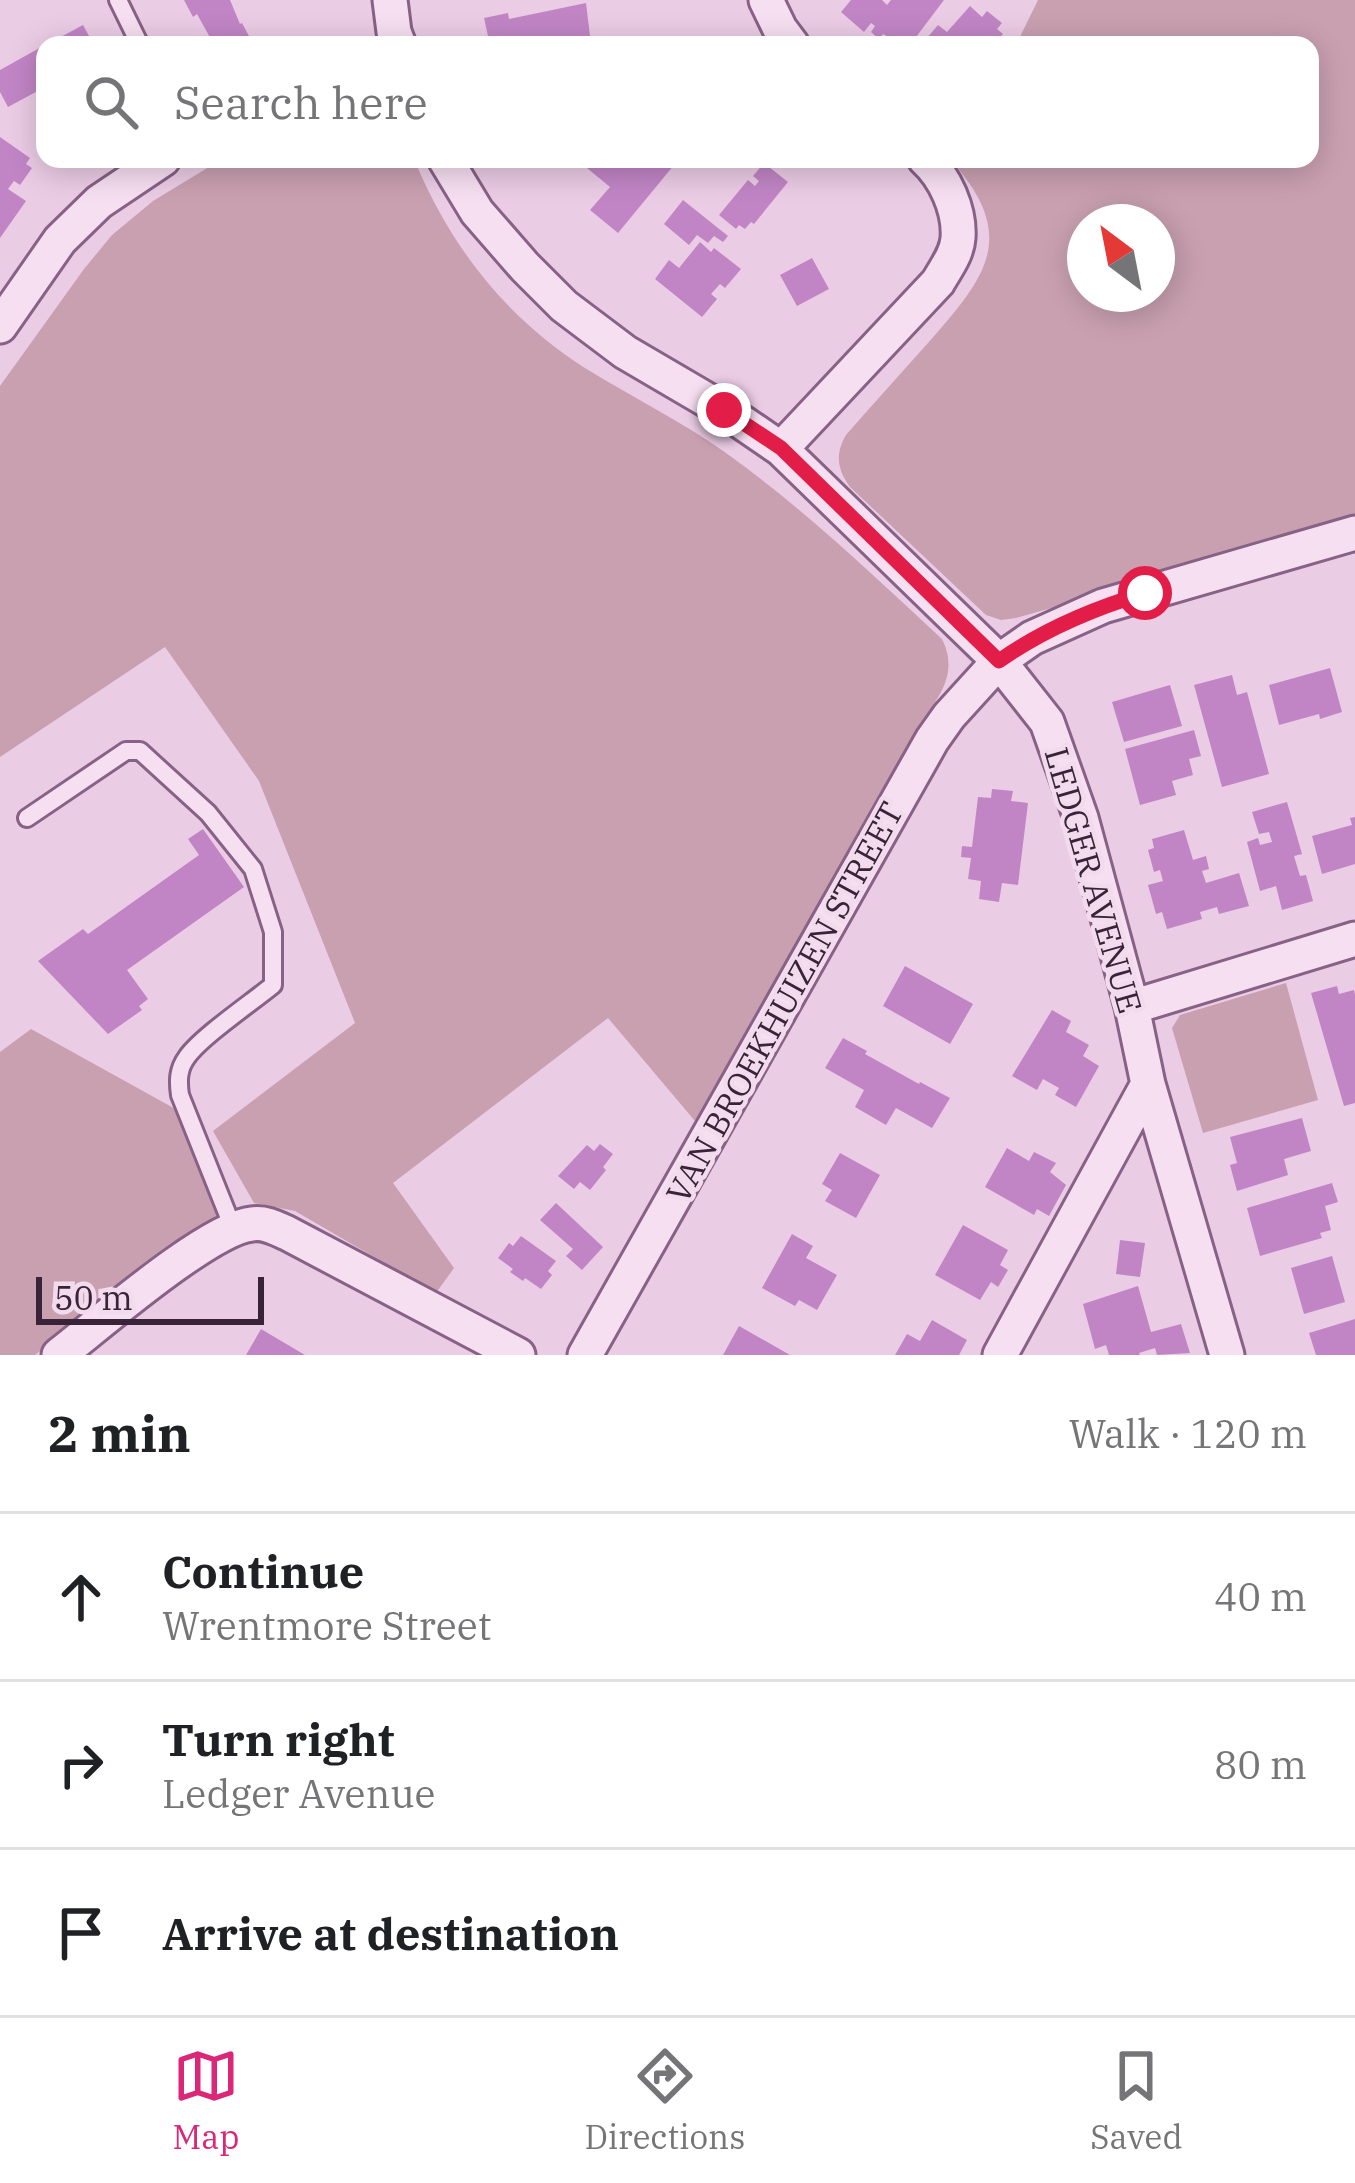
<!DOCTYPE html>
<meta charset="utf-8">
<style>
:root{--surface:#fff;--page:#f2f2f2;--text:#202124;--muted:#757577;--line:#e0e0e0;--accent:#db2777}
body{margin:0;font-family:"IBM Plex Serif",serif;background:var(--page);color:var(--text)}
.compass{position:absolute;left:1067px;top:204px;width:108px;height:108px;border-radius:50%;background:var(--surface);box-shadow:0 6px 30px #0003;rotate:328deg}
.scale{position:absolute;left:36px;bottom:30px;width:228px;box-sizing:border-box;padding-left:12px;border:6px solid #392339;border-top:0;font-size:33px;line-height:42px;white-space:nowrap;color:#392339;-webkit-text-stroke:9px #f3dbee;paint-order:stroke}
.stop{position:absolute;width:36px;height:36px;margin:-27px;border:9px solid #e11d48;border-radius:50%;background:#fff}
.stop.end{background:#e11d48;border-color:#fff;box-shadow:0 3px 12px #0008}
.list{margin:0;padding:0;list-style:none}
h2{display:flex;justify-content:space-between;align-items:center;height:156px;margin:0;padding:0 48px;font-size:51px}
h2 small{font-size:39px;font-weight:400;color:var(--muted)}
.list li{display:grid;grid-template-columns:78px 1fr auto;gap:36px;align-items:center;box-sizing:border-box;height:168px;padding:0 48px;border-top:3px solid var(--line)}
.list b{display:block;font-size:45px;white-space:nowrap}
.list p{margin:0;font-size:39px;white-space:nowrap;color:var(--muted)}
.list em{font-size:39px;font-style:normal;color:var(--muted)}
.icon{flex:none;width:66px;height:66px;fill:none;stroke:currentColor;stroke-width:2;stroke-linecap:round;stroke-linejoin:round}
.map{position:relative;flex:none;width:1355px;height:1355px;overflow:hidden}
.search{position:absolute;background:var(--surface);box-shadow:0 6px 30px #0003;left:36px;right:36px;top:36px;height:132px;display:flex;align-items:center;gap:30px;box-sizing:border-box;padding:0 42px;border-radius:24px;color:var(--muted);font-size:45px}
.sheet{height:660px;background:var(--surface)}
nav{display:flex;justify-content:space-around;align-items:center;box-sizing:border-box;height:168px;border-top:3px solid var(--line);background:var(--surface);font-size:33px;color:var(--muted)}
nav a{display:grid;justify-items:center;gap:6px}
nav .on{color:var(--accent)}
.map>svg:first-child{display:block}
.green{fill:#c9a0b0;fill-rule:evenodd}
.building{fill:#c185c6}
.lines{fill:none;stroke-linecap:round;stroke-linejoin:round}
.lane-casing{stroke:#876186;stroke-width:22}
.street-casing{stroke:#876186;stroke-width:39}
.lane{stroke:#f7dff2;stroke-width:16}
.street{stroke:#f7dff2;stroke-width:33}
.route{stroke:#e11d48;stroke-width:15}
.labels{text-anchor:middle;dominant-baseline:central;stroke-width:9;stroke-linejoin:round;paint-order:stroke}
.street-label{font-size:33px;fill:#392339;stroke:#f3dbee}
</style>
<div class="map">
<svg width="1355" height="1355" viewBox="0 0 1355 1355">
<rect width="100%" height="100%" fill="#ebcce5"/>
<!-- green -->
<path class="green" d="M1038,0H1355V522L1016,618L1001,620L986,615L850,487C837,469 835,454 846,435C873,404 901,373 928,343C983,280 1020,239 954,164L958,159H1310V45H1016ZM1085,222H1157V294H1085Z
M222,159H414C450,246 505,317 585,368C632,397 681,421 726,453C804,509 872,574 942,639C960,675 937,699 917,728L695,1121L608,1018L393,1183L454,1268L436,1293L295,1211L254,1203L213,1131L355,1023L259,781L165,647L0,757V386L84,269L112,235L153,201Z
M1286,983L1318,1100L1203,1133L1172,1028L1180,1015Z
M31,1029L179,1111L217,1215L35,1355H0V1052Z"/>
<!-- building -->
<path class="building" d="M184,0H230L240,24L242,23L250,38L237,45H225L221,36L212,41L197,14L193,17Z
M851,0H882L887,5L891,0H944L910,45H882L888,37L883,34L879,39L871,32L875,26L871,23L864,32L841,12Z
M586,3L591,44L490,45L484,18L508,13L509,19Z
M970,6L982,17L987,11L1002,23L997,29L1003,34L993,45H921L938,25L947,32Z
M83,25L94,45H46Z
M45,45V87L8,107L0,92V70Z
M0,137L30,158L26,164L32,168L20,185L14,181L8,189L26,201L0,238Z
M595,159L627,160L679,159L618,233L590,210L610,187L587,168Z
M764,163L788,182L754,224L751,222L745,229L739,225L736,229L719,215L748,180L755,186L759,181L753,176Z
M683,200L728,236L723,242L714,236L708,243L697,235L689,245L664,224Z
M700,242L711,252L714,248L741,269L725,288L720,284L711,294L717,299L702,317L655,279L669,260L679,268Z
M812,258L829,289L797,306L780,275Z
M1330,668L1342,712L1320,719L1319,714L1279,725L1269,685Z
M1232,675L1237,695L1247,692L1269,774L1222,787L1194,685Z
M1170,685L1182,726L1124,742L1112,702Z
M1194,730L1201,756L1189,759L1193,775L1172,781L1176,795L1140,805L1125,749Z
M992,789L1013,791L1011,801L1028,803L1018,885L1002,883L999,902L979,899L981,881L968,879L971,858L961,857L962,846L972,847L978,797L991,798Z
M1287,802L1302,854L1294,856L1300,876L1306,875L1313,901L1282,910L1276,886L1260,891L1247,842L1258,838L1260,845L1272,842L1269,832L1259,834L1252,812Z
M1355,817V864L1322,874L1312,836L1352,825L1350,818Z
M203,829L244,887L127,970L148,999L139,1006L142,1010L108,1034L38,961L83,929L88,934L199,855L188,839Z
M1184,830L1193,860L1206,856L1209,869L1202,871L1206,883L1239,873L1249,906L1219,914L1217,907L1200,912L1202,919L1167,929L1162,912L1156,914L1148,885L1163,881L1160,870L1154,872L1148,850L1154,848L1152,839Z
M905,966L973,1004L950,1044L883,1006Z
M1337,986L1339,994L1354,990L1355,995V1103L1344,1106L1311,993Z
M1052,1010L1071,1021L1066,1032L1089,1045L1083,1056L1099,1066L1076,1107L1055,1095L1059,1088L1043,1079L1037,1090L1012,1076Z
M843,1038L867,1051L865,1054L919,1084L920,1082L950,1098L932,1128L896,1108L886,1125L855,1107L864,1090L825,1068Z
M1302,1118L1311,1151L1284,1159L1288,1175L1237,1191L1230,1165L1237,1163L1230,1137Z
M600,1144L613,1154L603,1167L606,1170L590,1190L580,1182L574,1189L558,1176L587,1145L594,1151Z
M1007,1148L1029,1161L1034,1152L1056,1163L1050,1172L1066,1185L1049,1216L1037,1209L1034,1215L985,1187Z
M840,1153L880,1175L856,1218L825,1201L832,1190L822,1184Z
M1332,1183L1338,1202L1325,1206L1331,1230L1320,1233L1322,1238L1260,1256L1247,1208Z
M556,1203L603,1247L582,1270L566,1256L573,1249L540,1220Z
M963,1225L1008,1250L1000,1265L1008,1270L998,1287L991,1282L980,1300L935,1275Z
M792,1234L813,1246L806,1258L837,1275L817,1310L799,1300L795,1306L762,1288Z
M521,1236L556,1261L548,1271L552,1275L541,1289L525,1278L523,1281L510,1272L513,1269L498,1258L509,1243L513,1246Z
M1120,1240L1145,1243L1140,1277L1116,1274Z
M1332,1256L1345,1302L1304,1314L1291,1268Z
M1138,1286L1151,1332L1181,1324L1190,1353L1157,1355L1155,1348L1139,1353L1140,1355H1109L1106,1345L1095,1349L1083,1304Z
M1355,1319V1355H1316L1309,1333Z
M932,1320L967,1340L959,1355H895L907,1334L920,1341Z
M739,1326L790,1355H723Z
M261,1329L305,1355H246Z"/>
<g class="lines">
<!-- lane casing -->
<g class="lane-casing">
<path id="lane" d="M118,0L140,45
M27,818L126,751H140L208,813L253,869L273,932V985C251,1003 201,1037 187,1057C178,1069 178,1081 180,1095L233,1228"/>
</g>
<!-- street casing -->
<g class="street-casing">
<path id="street" d="M390,0L394,32L399,45
M766,0L780,29L792,45
M445,159L477,212L525,267L564,306L625,352L724,410L781,449L999,661L1047,722L1081,818L1132,1007L1148,1084L1227,1355
M0,326L60,240L99,202L163,159
M781,449L938,282C946,268 957,254 958,238C960,210 945,177 925,159
M1132,1007L1355,939
M59,1355C98,1325 209,1228 252,1224C265,1222 276,1228 287,1233L518,1355
M585,1355L932,740L949,716L999,661L1032,638L1103,606L1355,533
M1000,1355L1148,1084"/>
</g>
<!-- lane -->
<use href="#lane" class="lane"/>
<!-- street -->
<use href="#street" class="street"/>
</g>
<g class="lines">
<!-- route -->
<path class="route" d="M724,410L781,448L999,661C1044,629 1092,609 1145,593"/>
</g>
<g class="labels">
<!-- street labels -->
<g class="street-label">
<text transform="translate(1094 880) rotate(74)">LEDGER AVENUE</text>
<text transform="translate(784 1002) rotate(-61)">VAN BROEKHUIZEN STREET</text>
</g>
</g>
</svg>
<svg class="compass" viewBox="-18 -18 36 36"><path d="M0-13l5 13h-10z" fill="#e53935"/><path d="M0 13l5-13h-10z" fill="#757577"/></svg>
<div class="scale">50 m</div>
<div class="stop" style="left:1145px;top:593px"></div>
<div class="stop end" style="left:724px;top:410px"></div>
<div class="search"><svg class="icon" aria-label="search" viewBox="0 0 24 24"><circle cx="10" cy="10" r="6"/><path d="M15 15l6 6"/></svg>Search here</div>
</div>
<section class="sheet">
<h2>2 min<small>Walk · 120 m</small></h2>
<ul class="list">
<li><svg class="icon" aria-label="ahead" viewBox="0 0 24 24"><path d="M12 20V5M6 11l6-6 6 6"/></svg><div><b>Continue</b><p>Wrentmore Street</p></div><em>40 m</em></li>
<li><svg class="icon" aria-label="right" viewBox="0 0 24 24"><path d="M7 20v-9h11M14 6l5 5-5 5"/></svg><div><b>Turn right</b><p>Ledger Avenue</p></div><em>80 m</em></li>
<li><svg class="icon" aria-label="arrive" viewBox="0 0 24 24"><path d="M6 21V4h12l-3 4 3 4H6"/></svg><div><b>Arrive at destination</b></div></li>
</ul>
</section>
<nav>
<a class="on"><svg class="icon" aria-label="map" viewBox="0 0 24 24"><path d="M3 6l6-2 6 2 6-2v14l-6 2-6-2-6 2zM9 4v14M15 6v14"/></svg>Map</a>
<a><svg class="icon" aria-label="directions" viewBox="0 0 24 24"><path d="M12 3l9 9-9 9-9-9zM9 14v-3h6M13 9l2 2-2 2"/></svg>Directions</a>
<a><svg class="icon" aria-label="saved" viewBox="0 0 24 24"><path d="M7 4h10v16l-5-4-5 4z"/></svg>Saved</a>
</nav>
